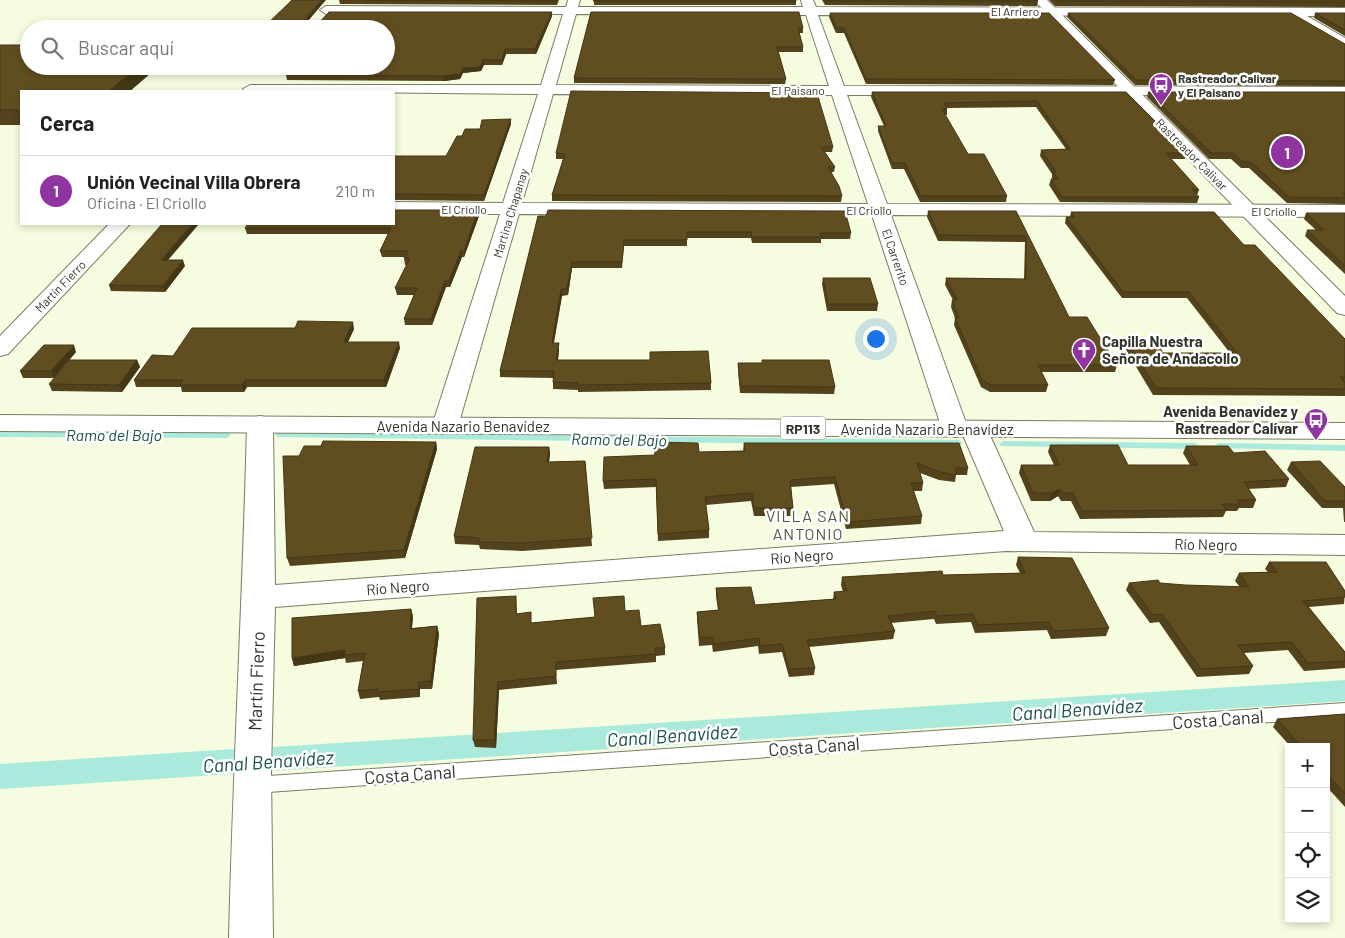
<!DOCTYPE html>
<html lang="es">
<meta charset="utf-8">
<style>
:root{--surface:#fff;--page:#f2f2f2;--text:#222;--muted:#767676;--line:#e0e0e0;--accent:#90359f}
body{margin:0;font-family:Barlow,sans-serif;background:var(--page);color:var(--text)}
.controls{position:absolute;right:15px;bottom:15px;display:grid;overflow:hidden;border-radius:0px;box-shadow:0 2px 8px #0003}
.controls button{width:45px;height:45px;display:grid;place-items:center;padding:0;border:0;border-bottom:1px solid var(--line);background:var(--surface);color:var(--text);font:25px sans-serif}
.you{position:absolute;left:875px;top:338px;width:18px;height:18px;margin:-12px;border:4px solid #fff;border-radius:50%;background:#1a73e8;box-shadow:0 0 0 8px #1a73e833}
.badge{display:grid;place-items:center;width:32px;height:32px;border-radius:50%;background:var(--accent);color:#fff;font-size:16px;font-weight:700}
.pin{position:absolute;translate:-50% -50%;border:2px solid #fff;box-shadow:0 1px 5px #0006}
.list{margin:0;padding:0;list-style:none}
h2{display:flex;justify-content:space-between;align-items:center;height:65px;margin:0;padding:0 20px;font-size:21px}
h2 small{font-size:16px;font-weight:400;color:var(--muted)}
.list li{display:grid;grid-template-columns:32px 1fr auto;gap:15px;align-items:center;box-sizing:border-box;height:70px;padding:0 20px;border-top:1px solid var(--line)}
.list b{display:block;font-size:19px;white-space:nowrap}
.list p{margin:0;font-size:16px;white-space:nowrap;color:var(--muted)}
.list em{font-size:16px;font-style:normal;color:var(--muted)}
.icon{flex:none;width:28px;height:28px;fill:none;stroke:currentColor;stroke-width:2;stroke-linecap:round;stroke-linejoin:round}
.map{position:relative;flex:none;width:1345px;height:938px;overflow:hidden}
.search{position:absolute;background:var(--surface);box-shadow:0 2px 8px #0003;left:20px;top:20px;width:375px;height:55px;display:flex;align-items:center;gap:12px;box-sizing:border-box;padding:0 18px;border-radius:28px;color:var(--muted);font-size:19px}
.panel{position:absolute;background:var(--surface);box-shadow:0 2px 8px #0003;left:20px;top:90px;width:375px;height:135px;border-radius:0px}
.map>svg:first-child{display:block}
.water{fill:#a9eadc}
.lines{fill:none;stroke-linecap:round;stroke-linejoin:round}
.stream{fill:#a9eadc;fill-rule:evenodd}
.lane-casing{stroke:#787e64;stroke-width:2}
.street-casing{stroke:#787e64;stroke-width:2}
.secondary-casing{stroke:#787e64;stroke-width:2}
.primary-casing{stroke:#787e64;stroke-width:2}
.lane{fill:#fff;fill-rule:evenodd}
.street{fill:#fff;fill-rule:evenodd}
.secondary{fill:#fff;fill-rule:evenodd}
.primary{fill:#fff;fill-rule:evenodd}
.wall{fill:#53431c}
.shaded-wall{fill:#443716}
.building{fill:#614e20;stroke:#443716}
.labels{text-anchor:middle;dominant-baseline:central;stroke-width:5;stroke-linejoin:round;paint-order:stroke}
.far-street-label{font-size:12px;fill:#32352a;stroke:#fff}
.far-poi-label{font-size:12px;font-weight:bold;fill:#32352a;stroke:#fff;text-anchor:start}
.shield{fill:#fff;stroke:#70726a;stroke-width:1}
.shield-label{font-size:14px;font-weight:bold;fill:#32352a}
.poi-label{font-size:15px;font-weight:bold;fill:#32352a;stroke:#fff;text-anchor:start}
.street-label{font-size:15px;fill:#32352a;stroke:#fff}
.water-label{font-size:16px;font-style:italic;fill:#184e46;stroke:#fff}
.neighbourhood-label{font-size:16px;letter-spacing:1px;fill:#535940;stroke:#fff}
.near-street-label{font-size:18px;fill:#32352a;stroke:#fff}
.near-water-label{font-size:19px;font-style:italic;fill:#184e46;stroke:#fff}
</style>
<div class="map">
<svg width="1345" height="938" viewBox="0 0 1345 938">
<rect width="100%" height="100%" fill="#f5fcdf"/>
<!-- water -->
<path class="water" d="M1345,680V701L272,771L273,747Z
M234,749L233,774L0,789V764Z"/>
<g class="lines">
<!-- stream -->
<path class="stream" d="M0,431L227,432L231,435L227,438L0,437Z
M280,432L959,440L963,443L959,446L277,437L276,435L277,433Z
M1003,441L1195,443L1199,446L1195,449L1000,446L999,444Z
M1218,443L1345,445V451L1215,448L1214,446Z"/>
<!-- lane casing -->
<g class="lane-casing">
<path id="lane" d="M1345,703V717L253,793L246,791L244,785L246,779L253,777Z"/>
</g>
<!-- street casing -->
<g class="street-casing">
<path id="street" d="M568,0H580L578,7H803L801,0H813L816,7L1345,8V16H1307L1345,38V48L1290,16L818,15L844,86L1345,87V95H847L887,204L1345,205V217L891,215L966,423L974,421L983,423L987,429L1034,532L1345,535V555L1006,551L275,607L271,773L273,938H229C233,767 243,595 247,424L251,418L260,416L269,418L273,424L275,585L1004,531L963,435L955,437L946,435L942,429L872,215L519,214L458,426L454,432L445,434L436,432L432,426L500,214H394V202L503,203L538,94L244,91L243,89L250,85H541L563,14H326L320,10L326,6L566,7ZM576,14L806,15L829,86L556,85ZM553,94L832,95L868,204L522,203Z
M109,224H130L8,354L0,356V336Z"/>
</g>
<!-- secondary casing -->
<g class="secondary-casing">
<path id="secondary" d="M1034,0H1047L1345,296V315L1337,313Z"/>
</g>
<!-- primary casing -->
<g class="primary-casing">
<path id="primary" d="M0,415L1345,423V439L0,431Z"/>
</g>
<!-- lane -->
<use href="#lane" class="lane"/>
<!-- street -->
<use href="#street" class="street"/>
<!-- secondary -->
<use href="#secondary" class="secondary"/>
<!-- primary -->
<use href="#primary" class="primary"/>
</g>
<!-- wall -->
<path class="wall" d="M339,0H559L557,5L340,4Z
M594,0L796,1V5H594Z
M822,0H1037L1038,1L1037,6L825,5Z
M1049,0H1345V7L1055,6Z
M591,12L803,28V33H799L803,47V52H778L786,79L785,84L574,83V78Z
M830,13L1115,80L1113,85L866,84L844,33H836L829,17Z
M1068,13L1345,44V86L1135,85L1067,17Z
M1315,13H1345V36L1314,18Z
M552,16L536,54H506L502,65H484L481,71L463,73L460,79L444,81L287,80L286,75L386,29H262L304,26Z
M0,45L29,66H159L130,91H21V125H0Z
M872,92H1126L1187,153L1185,159H1171L1199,190L1197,195L1199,197L1197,203L1060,202L1049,185L1051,179H1053L1052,178V174L1040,156L1041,150L1066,149L1036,107L947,108V115H945L968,154L1007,196L1006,202H920L904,169H892L878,131V126H884L871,97Z
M1148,92H1345V204L1287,203L1249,168H1241L1231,159H1209L1147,97Z
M511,119V124L484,201L394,200V156H446L462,136L480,129Z
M833,147L832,152H825L835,167L834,172H831L842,196L841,202L552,201V195L563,159H556V153Z
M478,210L479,216L464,257H462L450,287H446L432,325H405L404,319L414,295H397L395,288L407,265H405L404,258L405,257H382L380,251L388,234H247L245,228Z
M928,211H1016L1069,317L1117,365L1115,372H1041L1048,385L1046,392H990L981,387L954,325L955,318L951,307L952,300H953L945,285L946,278L1024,279L1025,242L938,241L927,217Z
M1071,212L1244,245L1345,339V396L1153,395L1126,350L1128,343L1163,353H1230L1187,298H1122L1065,223L1066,217H1070Z
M1306,213H1345V274L1305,236L1307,230H1316L1304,219Z
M538,216L851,233L850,239H821V243H752L751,238H687V246H624L622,268H572L568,295L562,296L554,343L559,350L558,360L711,383V390L578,392V390L553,389V378L500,377V371Z
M185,266L165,292L111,291L109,285Z
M823,278L878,304L877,311H827L822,284Z
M354,329L348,342L400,348L386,387H247L244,392H182L181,387H136L134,380L173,356Z
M76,352L54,378H23L20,371Z
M137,360L140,367L122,392L52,391L49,384Z
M762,360L835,387L834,394L740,393L738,370V363H762Z
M436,442L437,449L405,558L290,566L287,558L299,456L321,446Z
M744,443L968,468L967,475H956L955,482L939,480L920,473L923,483L922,491H913L922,516L921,524L846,529L834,484L791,487L793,508L792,516H754L751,501L706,505L709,530V538L658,541L656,487L604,489L603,481L655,455L699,452L743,451Z
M1050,445L1128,465H1190L1183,453L1186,446L1234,453L1289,479L1286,487L1248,489L1256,500L1253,508H1239L1237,511H1226L1223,517L1080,519L1071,501H1061L1058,496L1050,501H1031L1019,473L1021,465H1054L1048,452Z
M549,447L550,454L549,462L585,461L592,546L522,551L480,549L479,545L455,544L454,536Z
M1291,462L1345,487V522H1344L1343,508H1322L1287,470Z
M1018,557L1109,628L1106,636L1051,639L1047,630L975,633L971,622L936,624L934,619L891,623L895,631L893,639L809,647L815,668L814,675L789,677L782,652L759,654L758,646L713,652L712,645L699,646L697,619V612L718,610L716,596V588L755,605L833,599L834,592H843L841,585L842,577L943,575L1020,573L1016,565Z
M1269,562L1345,591L1344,604L1309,607L1345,652V668L1304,671L1288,650L1244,653L1253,666L1249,674L1197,677L1159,622L1150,623L1126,590L1129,583L1240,587L1235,581L1239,573L1268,572L1265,569Z
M516,596L517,614L532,623L595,617L625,611L665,648V655L656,656V662L556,670L557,684L499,690L496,748L475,747L473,740Z
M411,609L413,617L412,628L437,626L439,634L432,689H420V697L380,700L379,697L360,699L358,691L363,661L346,663L345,658L294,666L292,658Z
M1345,714V807L1326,786V747H1291L1273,727L1277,719Z"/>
<!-- shaded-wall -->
<path class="shaded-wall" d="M321,0H326L302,28L300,26Z
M552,12V16L536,54L535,49Z
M505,49L506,54L502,65V60Z
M483,60L484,65L481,71L463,73L460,79L444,81L443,76Z
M139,66H159L130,91H109Z
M511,119V124L484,201V195Z
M478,210L479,216L464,257V251Z
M192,224H199L163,266L161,260Z
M461,251L462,257L450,287L449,281Z
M183,260L185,266L165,292L163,286Z
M572,262V268L568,295L567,289Z
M445,281L446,287L432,325L431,319Z
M561,289L562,296L552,350V343Z
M353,322L354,329L345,348L344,342Z
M399,342L400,348L386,387L384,380Z
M559,343V350L557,367L556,360Z
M74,345L76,352L54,378L51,371Z
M137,360L140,367L122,392L119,385Z
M245,380L247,387L244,392L242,385Z
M436,442L437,449L405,558L404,550Z
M549,447L550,454L548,469L547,462Z
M1060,489L1058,496L1050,501L1052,493Z
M411,609L413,617L411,636L410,629Z
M437,626L439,634L432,689L431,681Z
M345,650L344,655L345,658L294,666L292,658Z
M419,682L420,689V697L419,689Z
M498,682L499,690L496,748L494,740Z"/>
<!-- building -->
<path class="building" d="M292,0H321L300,26H316L329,12H552L535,49H505L502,60H483L480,67L463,68L460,74L443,76L286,75L295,66H386V29H262Z
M365,0H557L556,1Z
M594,0H796V1H593Z
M825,0H1037L1038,1H825Z
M1055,0H1345V2L1056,1Z
M591,12H799L803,28H798L803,47H777L786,79L574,78Z
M830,13H1049L1115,80L866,79L844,28H836Z
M1068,13H1291L1345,44V81L1136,80Z
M1315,13H1345V30Z
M0,45H29V66H139L109,91H21V110H0Z
M571,91L817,93L833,147H821L835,167H828L839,186L842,196L552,195L565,154L556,153Z
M872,92H1126L1187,153H1166L1199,190L1192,189L1199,197H1062L1051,179H1058L1053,172H1056L1041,150L1070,149L1037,101L944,103L947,109H942L968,154H984L1007,196H921L905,163H892L878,126H886Z
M1148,92H1345V193H1343L1345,195V198L1289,197L1251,162H1243L1233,153H1211Z
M511,119L484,195L394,194V156H446L457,136H462L465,129H480L482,120Z
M394,210H478L464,251H461L449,281H445L431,319H404L417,288H395L410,258H404L408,251H380L391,228H245L248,224H394Z
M548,210L845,211L851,233H820L821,237H752L751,232H687V240H624L622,262H572L567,289H561L552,343H559L556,360H650V352L708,351L711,383L578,385V383L553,382L554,371H500L538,216H546Z
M928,211H1016L1069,317H1087L1117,365H1038L1048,385H991L982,380L955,318H959L952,300H957L946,278L1026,279V236L939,235Z
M1071,212H1214L1244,245H1255L1345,339V377H1340L1345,383V389L1156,388L1128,343H1157L1163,353H1237L1189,292H1123L1066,217H1074Z
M1306,213H1345V266L1307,230H1324Z
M162,224H192L161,260H183L163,286L109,285Z
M823,278H870L878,304H828Z
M298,321L353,322L344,342H399L384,380H245L242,385H180L183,380H134L152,355L173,356L192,328H295Z
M44,345H74L51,371H20Z
M70,360H137L119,385L49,384Z
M762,360H829L835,387L740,386L738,363H762Z
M323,441L436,442L404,550L287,558L283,456H299L304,446H321Z
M654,442L698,443L699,452L745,451L744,443H959L968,468H956V475L940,472L917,463L923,483H911L922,516L847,522L835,477L790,480L793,508H754L752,493L705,497L709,530L658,534L656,479L603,481L604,457L655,455Z
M1050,445H1118L1128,465H1198L1186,446H1228L1234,453L1265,451L1289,479L1244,482L1256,500H1238L1240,504H1222L1226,510L1082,511L1073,493H1063L1060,489L1052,493H1033L1021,465H1059Z
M475,447H549L547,462L585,461L592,538L521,543L479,542V538L454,536Z
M1320,461L1345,487V501H1325L1291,462Z
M1018,557L1072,558L1109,628L1053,631L1049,622L977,625L973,614L937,616L935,611L888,616L895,631L807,640L815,668L789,669L782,644L760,646L759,638L714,644L712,637L700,638L697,612L719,610L716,588L751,587L755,605L836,599L834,592L847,591L842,577L942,571L943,575L1025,573Z
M1269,562H1326L1345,591V597L1303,601L1345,652V661L1308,663L1292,642L1238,645L1253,666L1201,669L1162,614L1153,615L1129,583L1158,580L1160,583L1185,585L1249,587L1239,573L1277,572Z
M516,596V614L531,612V623L595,617L593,598L624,596L625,611L639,610L641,626L660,624L665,648H655L656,654L556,662V676L498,682L494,740H473L477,598Z
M411,609L410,629L437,626L431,681L419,682V689L378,692V689L358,691L365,653L344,655L345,650L292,658V618Z
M1345,714V794L1326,773V747H1302L1277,719Z"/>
<!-- icons -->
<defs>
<g id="bus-pin" transform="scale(1.25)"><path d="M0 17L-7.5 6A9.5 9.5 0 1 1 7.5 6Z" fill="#90359f" stroke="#fff"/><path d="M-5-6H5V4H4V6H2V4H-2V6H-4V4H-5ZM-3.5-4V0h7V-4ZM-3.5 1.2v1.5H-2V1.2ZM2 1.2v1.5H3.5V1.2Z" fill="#fff"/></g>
<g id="church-pin" transform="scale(1.25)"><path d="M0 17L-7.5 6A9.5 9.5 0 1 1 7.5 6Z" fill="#90359f" stroke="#fff"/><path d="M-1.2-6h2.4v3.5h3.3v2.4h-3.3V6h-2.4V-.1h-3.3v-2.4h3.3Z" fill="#fff"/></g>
</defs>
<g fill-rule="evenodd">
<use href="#bus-pin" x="1161" y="85"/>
<use href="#church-pin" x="1084" y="350"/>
<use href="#bus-pin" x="1316" y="420"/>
</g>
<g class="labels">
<!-- far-street labels -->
<g class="far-street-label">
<text x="1015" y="11">El Arriero</text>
<text x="798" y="90">El Paisano</text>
<text transform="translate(1192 154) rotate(45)">Rastreador Calivar</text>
<text x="464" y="209">El Criollo</text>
<text x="869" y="210">El Criollo</text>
<text x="1274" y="211">El Criollo</text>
<text transform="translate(510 213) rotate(-73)">Martina Chapanay</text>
<text transform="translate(896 257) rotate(71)">El Carrerito</text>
<text transform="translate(60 286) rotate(-46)">Martín Fierro</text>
</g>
<!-- far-poi labels -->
<g class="far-poi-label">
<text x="1178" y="78">Rastreador Calivar<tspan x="1178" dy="14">y El Paisano</tspan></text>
</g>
<!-- shield labels -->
<rect class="shield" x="780.5" y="416.5" width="45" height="23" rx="4"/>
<g class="shield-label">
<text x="803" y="428">RP113</text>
</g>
<!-- poi labels -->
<g class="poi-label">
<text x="1102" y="341">Capilla Nuestra<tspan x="1102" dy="17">Señora de Andacollo</tspan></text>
<text x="1298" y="411" text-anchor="end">Avenida Benavídez y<tspan x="1298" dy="17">Rastreador Calívar</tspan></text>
</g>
<!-- street labels -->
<g class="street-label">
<text x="463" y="426">Avenida Nazario Benavídez</text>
<text x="927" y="429">Avenida Nazario Benavídez</text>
<text transform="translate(1206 544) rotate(1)">Río Negro</text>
<text transform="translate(802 556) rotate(-4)">Río Negro</text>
<text transform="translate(398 587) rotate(-4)">Río Negro</text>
</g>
<!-- water labels -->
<g class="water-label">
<text x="114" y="434">Ramo del Bajo</text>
<text transform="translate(619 439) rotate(1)">Ramo del Bajo</text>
</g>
<!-- neighbourhood labels -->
<g class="neighbourhood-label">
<text x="808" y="515">VILLA SAN<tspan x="808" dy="18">ANTONIO</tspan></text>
</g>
<!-- near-street labels -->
<g class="near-street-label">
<text transform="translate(256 681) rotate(-88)">Martín Fierro</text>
<text transform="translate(1218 719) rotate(-4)">Costa Canal</text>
<text transform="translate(814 746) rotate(-4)">Costa Canal</text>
<text transform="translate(410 774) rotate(-4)">Costa Canal</text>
</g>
<!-- near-water labels -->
<g class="near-water-label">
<text transform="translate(1077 709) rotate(-4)">Canal Benavídez</text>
<text transform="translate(672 735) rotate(-4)">Canal Benavídez</text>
<text transform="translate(268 761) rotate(-4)">Canal Benavídez</text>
</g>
</g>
</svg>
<div class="controls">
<button>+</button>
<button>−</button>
<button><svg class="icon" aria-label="locate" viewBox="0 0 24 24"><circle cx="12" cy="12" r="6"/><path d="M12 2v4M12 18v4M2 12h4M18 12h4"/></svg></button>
<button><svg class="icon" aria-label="layers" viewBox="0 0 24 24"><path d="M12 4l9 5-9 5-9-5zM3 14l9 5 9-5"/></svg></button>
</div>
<div class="you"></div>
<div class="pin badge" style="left:1287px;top:152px">1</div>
<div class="search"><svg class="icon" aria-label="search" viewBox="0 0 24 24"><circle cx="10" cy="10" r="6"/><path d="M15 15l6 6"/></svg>Buscar aquí</div>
<section class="panel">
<h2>Cerca<small></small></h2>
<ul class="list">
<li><span class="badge">1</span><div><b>Unión Vecinal Villa Obrera</b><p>Oficina · El Criollo</p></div><em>210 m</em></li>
</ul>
</section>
</div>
